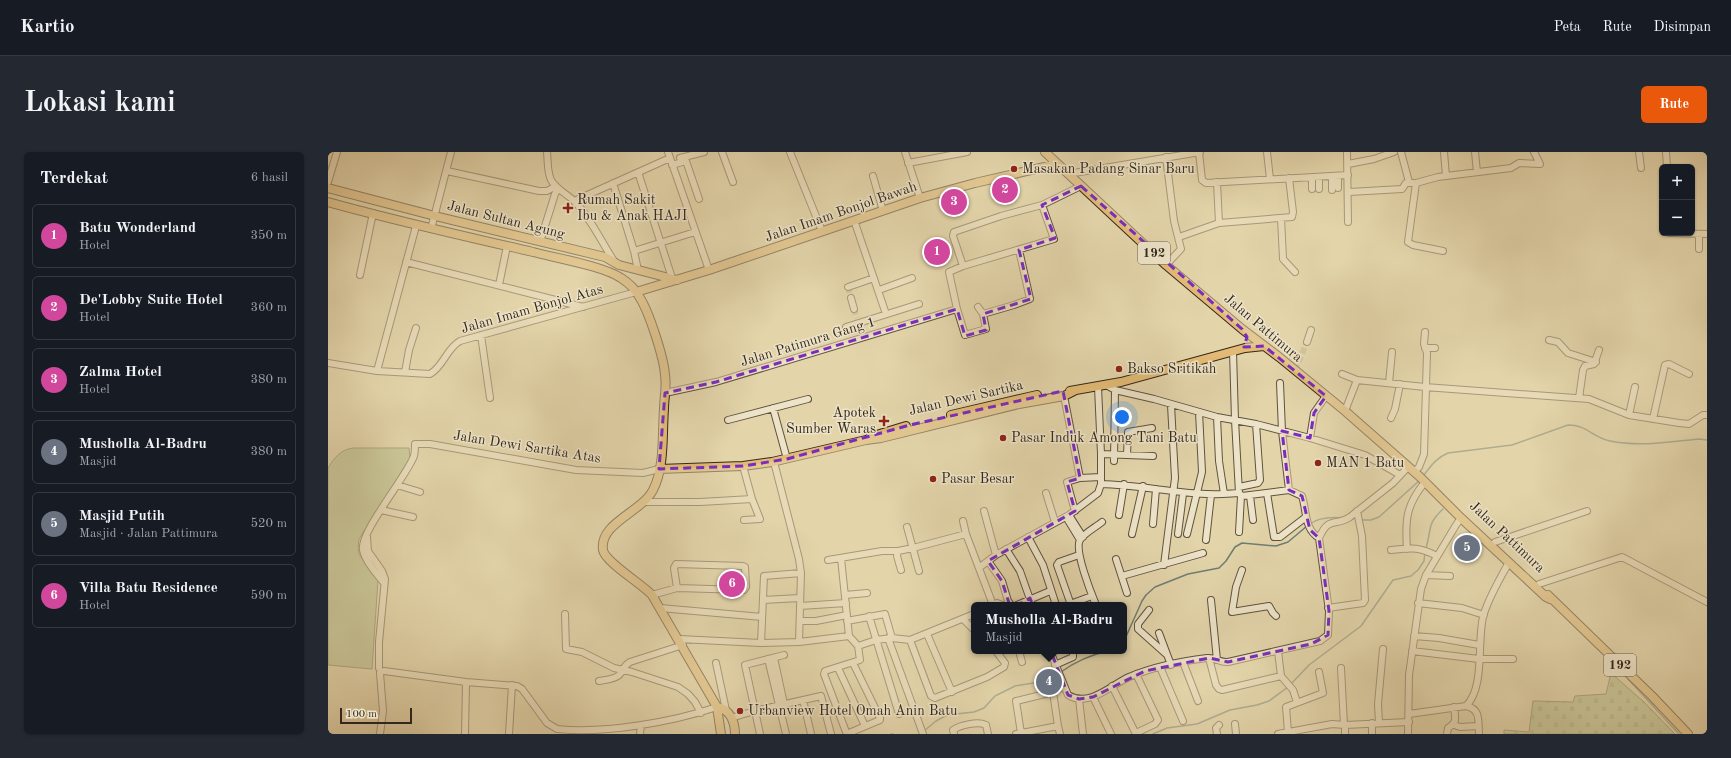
<!DOCTYPE html>
<html lang="id">
<meta charset="utf-8">
<style>
:root{--surface:#171b24;--page:#242831;--text:#f1f3f6;--muted:#9ea1a6;--line:#363941;--accent:#ea580c}
body{margin:0;font-family:"Old Standard TT",serif;background:var(--page);color:var(--text)}
.controls{position:absolute;right:12px;top:12px;display:grid;overflow:hidden;border-radius:6px;box-shadow:0 1px 3px #0004}
.controls button{width:36px;height:36px;display:grid;place-items:center;padding:0;border:0;border-bottom:1px solid var(--line);background:var(--surface);color:var(--text);font:20px sans-serif}
.scale{position:absolute;left:12px;bottom:10px;width:72px;box-sizing:border-box;padding-left:4px;border:2px solid #33281b;border-top:0;font-size:11px;line-height:14px;white-space:nowrap;color:#33281b;-webkit-text-stroke:3px #ede3c8;paint-order:stroke}
.you{position:absolute;left:794px;top:265px;width:14px;height:14px;margin:-10px;border:3px solid #fff;border-radius:50%;background:#1a73e8;box-shadow:0 0 0 6px #1a73e833}
.badge{display:grid;place-items:center;width:26px;height:26px;border-radius:50%;background:var(--accent);color:#fff;font-size:13px;font-weight:700}
.pin{position:absolute;translate:-50% -50%;border:2px solid #fff;box-shadow:0 1px 4px #0006}
.popup{position:absolute;left:643px;top:450px;width:156px;height:52px;box-sizing:border-box;display:grid;place-content:center;border-radius:6px;background:var(--surface);filter:drop-shadow(0 1px 3px #0005);font-size:13px;white-space:nowrap;color:var(--muted)}
.popup b{font-size:15px;color:var(--text)}
.popup::after{content:'';position:absolute;left:50%;top:100%;margin-left:-8px;border:8px solid transparent;border-top-color:var(--surface)}
.list{margin:0;padding:0;list-style:none}
h2{display:flex;justify-content:space-between;align-items:center;height:52px;margin:0;padding:0 16px;font-size:17px}
h2 small{font-size:13px;font-weight:400;color:var(--muted)}
.list li{display:grid;grid-template-columns:26px 1fr auto;gap:12px;align-items:center;box-sizing:border-box;height:64px;margin:0 8px 8px;padding:0 8px;border:1px solid var(--line);border-radius:6px}
.list b{display:block;font-size:15px;white-space:nowrap}
.list p{margin:0;font-size:13px;white-space:nowrap;color:var(--muted)}
.list em{font-size:13px;font-style:normal;color:var(--muted)}
.map{position:relative;flex:none;width:1379px;height:582px;overflow:hidden;border-radius:6px}
header{display:flex;align-items:center;gap:24px;box-sizing:border-box;height:56px;padding:0 20px;background:var(--surface);border-bottom:1px solid var(--line)}
header strong{font-size:19px}
nav{display:flex;gap:22px;margin-inline-start:auto;font-size:14px}
.intro{display:flex;align-items:center;justify-content:space-between;box-sizing:border-box;height:96px;padding:0 24px}
h1{margin:0;font-size:28px}
.button{padding:10px 18px;border-radius:6px;background:var(--accent);color:#fff;font-size:14px;font-weight:700}
main{display:flex;gap:24px;padding:0 24px}
aside{flex:1;background:var(--surface);border-radius:6px;box-shadow:0 1px 3px #0004}
.map>svg:first-child{display:block}
.green{fill:#b0bd8b;stroke:#727253}
.cemetery{fill:url(#cemetery-stones);stroke:#727253}
.lines{fill:none;stroke-linecap:round;stroke-linejoin:round}
.stream{stroke:#6e7e74;stroke-width:1.5}
.minor-tunnel{stroke:#c0b28d;stroke-width:6;stroke-dasharray:6 3;stroke-linecap:butt}
.minor-casing{stroke:#5f533f;stroke-width:8}
.major-casing{stroke:#33281b;stroke-width:10}
.minor{stroke:#ede3c8;stroke-width:6}
.major{stroke:#e2ba75;stroke-width:8}
.marked{fill:none;stroke:#7b2cbf;stroke-width:3;stroke-dasharray:8 5;stroke-linejoin:round}
.poi-dot{fill:#8f2418;stroke:#ede3c8;stroke-width:1.5}
.labels{text-anchor:middle;dominant-baseline:central;stroke-width:3;stroke-linejoin:round;paint-order:stroke}
.shield{fill:#ede3c8;stroke:#6b604f;stroke-width:1}
.shield-label{font-size:13px;font-weight:bold;fill:#33281b}
.poi-label{font-size:14px;fill:#33281b;stroke:#ede3c8;text-anchor:start}
.street-label{font-size:14px;fill:#33281b;stroke:#ede3c8}
</style>
<header>
<strong>Kartio</strong>
<nav><a>Peta</a><a>Rute</a><a>Disimpan</a></nav>
</header>
<div class="intro"><h1>Lokasi kami</h1><a class="button">Rute</a></div>
<main>
<aside>
<h2>Terdekat<small>6 hasil</small></h2>
<ul class="list">
<li><span class="badge" style="background:#d1479c">1</span><div><b>Batu Wonderland</b><p>Hotel</p></div><em>350 m</em></li>
<li><span class="badge" style="background:#d1479c">2</span><div><b>De'Lobby Suite Hotel</b><p>Hotel</p></div><em>360 m</em></li>
<li><span class="badge" style="background:#d1479c">3</span><div><b>Zalma Hotel</b><p>Hotel</p></div><em>380 m</em></li>
<li><span class="badge" style="background:#6b7280">4</span><div><b>Musholla Al-Badru</b><p>Masjid</p></div><em>380 m</em></li>
<li><span class="badge" style="background:#6b7280">5</span><div><b>Masjid Putih</b><p>Masjid · Jalan Pattimura</p></div><em>520 m</em></li>
<li><span class="badge" style="background:#d1479c">6</span><div><b>Villa Batu Residence</b><p>Hotel</p></div><em>590 m</em></li>
</ul>
</aside>
<div class="map">
<svg width="1379" height="582" viewBox="0 0 1379 582">
<defs>
<pattern id="cemetery-stones" width="16" height="16" patternUnits="userSpaceOnUse"><rect width="16" height="16" fill="#b0bd8b"/><path d="M2 7V4a2 2 0 0 1 4 0v3zM10 15v-3a2 2 0 0 1 4 0v3z" fill="#98a277"/></pattern>
</defs>
<rect width="100%" height="100%" fill="#e3d4aa"/>
<filter id="stains"><feTurbulence type="fractalNoise" baseFrequency=".005" numOctaves="4"/><feColorMatrix values="0 0 0 0 .2 0 0 0 0 .09 0 0 0 0 .02 0 0 0 .5 -.17"/></filter>
<radialGradient id="worn" r=".72"><stop offset=".6" stop-color="#630" stop-opacity="0"/><stop offset="1" stop-color="#630" stop-opacity=".3"/></radialGradient>
<!-- green -->
<path class="green" d="M25,296H81L82,306L31,387C28,405 33,404 43,416C46,419 48,424 50,428L44,517L0,513V316C7,305 12,298 25,296Z"/>
<!-- cemetery -->
<path class="cemetery" d="M1283,521L1316,550L1347,582H1176V578L1201,580L1205,549L1245,550L1247,544L1278,542Z"/>
<g class="lines">
<!-- stream -->
<path class="stream" d="M1095,324C1103,314 1108,306 1120,301L1184,293L1240,273C1259,273 1264,285 1282,289C1311,295 1342,290 1371,287L1379,288
M1032,368H1043L1051,365L1092,328
M982,372C990,366 1004,365 1015,366
M1098,396C1104,377 1098,373 1115,357
M796,489L814,449L818,443L827,435L860,422L891,416L898,409L907,395L914,391L948,394L960,390L979,374
M733,520C748,509 762,503 780,499
M1300,527L1351,582
M963,532L981,513L1033,474L1065,428L1083,424L1090,418L1096,409L1097,400
M596,579L608,569L619,563L646,560L656,556L667,544L687,534L712,530L730,522
M563,582H565
M825,582L839,576L869,572L902,558L929,553L941,549L960,535"/>
<!-- minor-tunnel -->
<path class="minor-tunnel" d="M520,135L523,146
M526,157L529,166
M967,218L979,190"/>
<!-- minor casing -->
<g class="minor-casing">
<path id="minor" d="M219,0C220,9 219,19 223,28C229,38 238,41 246,49C261,63 274,91 286,109
M340,0L381,118
M394,0L405,30
M462,0L494,79
M577,0L592,46
M871,0L874,28L878,31L1020,23
M939,0L942,27
M1019,0L1020,70
M1073,0L1081,30
M1116,0L1118,24
M1147,0L1149,20
M1311,0L1313,16
M1338,0L1339,15
M838,5L846,69L853,97L838,113
M352,6L376,0
M580,11L639,0
M1020,12L1046,7L1066,0
M344,13L358,9L371,47
M119,19L211,39H219L228,34
M310,20L344,126
M740,22L872,0
M545,24L555,59
M1004,24V38
M1010,24V36
M984,25V37
M0,30L9,0
M889,30L891,71
M285,31L306,99L367,80
M1088,31L1110,25L1183,16L1191,11L1212,12L1206,0
M991,37V25
M1021,40L1074,37L1078,31H1088L1080,90L1085,93L1115,99
M246,49L342,6
M953,66L955,107L967,120
M526,68L558,162
M103,77L123,0
M1341,81L1379,82
M851,85L891,71L964,65L965,60L961,26
M212,90L227,42L230,37
M1371,97V82
M306,99L310,118
M78,110L255,155
M635,114L625,84L626,80L673,64L714,53L753,34
M32,123L45,61
M171,133L179,94
M520,135L546,126
M551,138L584,126
M523,146L526,157
M650,155L655,162L686,153L702,147L691,98
M655,162L658,177L637,183L629,157L621,120L635,114L726,87L714,53
M518,175L591,152
M153,183L162,246
M1221,188L1230,190L1240,201L1268,210
M979,190L983,178
M1097,196H1107
M905,199L907,268L911,341
M0,211L49,219L102,222C116,214 118,197 132,189L308,140
M49,219L88,74
M77,220L81,198L88,176
M1014,222L1029,228L1097,235L1261,247L1301,263L1351,271L1361,272L1375,263H1379
M952,231L954,279L961,338
M1061,231L1064,200
M778,233L787,238L826,247L889,265L928,272L982,286L1037,303L1072,323
M337,241L388,230L629,157
M736,244L752,326
M1251,246L1255,218L1257,214L1266,212L1271,198
M445,256L459,307
M1017,259L1029,228
M1301,263L1307,235
M889,265L891,309L896,342
M1063,266L1067,257L1072,232
M1325,267L1337,213L1341,212L1361,222
M400,268L480,247
M982,286L986,261L998,244
M773,302L825,304
M799,303L800,280L824,276
M786,309L787,238
M446,310L471,407L473,421L471,490
M1086,320L1091,315L1096,302L1099,201L1096,192L1097,180
M773,332C821,333 862,346 911,341L914,344L961,338L974,344C979,359 976,377 991,386
M69,333L92,340
M911,335L930,331L932,328L928,272
M718,341L727,370
M939,341L946,385H952L978,365
M922,344L925,368
M317,350H372L424,347L415,314
M53,358L85,365
M656,359L668,403
M747,359L739,330L752,326L773,325
M741,363L755,385
M791,363L796,332
M738,365L752,388
M416,368L432,367L424,347
M635,369L638,382
M825,372L828,337
M579,375L591,419
M911,380L913,344
M804,382L815,334
M850,382L855,342
M859,382L874,320L871,260
M39,385L40,399L54,419L57,427L51,490V516
M700,385L715,413L728,453
M878,388L883,343
M1167,390L1259,359
M678,397L692,419L704,453
M1079,397C1077,368 1078,353 1097,330
M1063,398C1083,396 1090,394 1109,404
M570,399L569,404L573,418
M513,406L521,484
M788,407L799,441
M500,408L554,399H570L585,396L638,382L665,453
M660,409L674,429L680,449L683,453
M836,413L847,326L843,253
M652,415L668,403L741,363L770,341L773,332V302L770,235
M914,418L908,435L904,460L941,454L945,461L948,464
M1098,423L1122,424
M794,424L875,401
M56,431C49,422 37,409 35,398C31,381 79,324 86,304C87,300 87,296 87,292H102L248,318L315,321L331,317
M1211,432L1294,405L1379,450
M324,443L349,436L416,438L418,435L417,415L415,414L348,412L346,416L349,436
M517,443L539,441
M435,448L472,446
M883,448L889,508
M1090,451L1134,456L1156,463
M666,452L669,451L674,453
M742,452L764,444
M689,453L722,439
M743,453L729,413L731,410L751,403
M768,453C763,441 746,398 752,388C756,381 768,375 774,370
M472,454L518,451
M332,456L434,465
M1000,456L1035,451L1037,448L1034,384L1029,359
M821,458L810,472V477L838,502
M237,462L238,497L254,500L286,516L304,520L350,535L360,542L367,550L373,561
M541,464L571,562
M635,467L646,478
M472,469H488L519,463
M519,469L557,462L564,486
M831,481L843,513
M599,482L624,540
M1086,484L1111,486L1151,493
M560,486L595,582
M351,487L433,491L471,490L521,484L530,494L548,488L564,486L582,488L646,462
M582,488L603,544L607,546L659,525L676,515L677,511L668,499
M433,491L436,424L473,421
M691,499L694,510
M722,499L740,543C761,556 783,533 801,525C825,515 853,509 879,506C887,505 892,511 900,510L992,489L1000,483L1001,459L991,386C1001,363 1008,375 1022,365L1065,331L1080,315
M950,499L953,524L965,538L969,550
M1084,499L1151,507H1185
M446,506L456,552
M881,506L888,533L891,537L894,538L953,524
M440,507L458,582
M855,510L870,549
M388,511L398,558
M525,511L552,566V568L521,581L518,580L496,522L497,519L532,508L530,494
M727,513L745,505V499
M832,515L855,569
M510,516L537,574
M1013,516L1016,573
M56,519L138,530L189,534L194,537L219,571L229,577C277,582 344,570 389,555
M52,521L55,559L52,582
M808,522L830,568L827,572L808,581
M271,529C276,528 289,527 292,522C297,517 294,515 302,510L355,493
M784,534L808,582
M765,545L783,582
M751,547L755,582
M475,548L483,582
M1138,554C1153,557 1150,569 1151,582
M1081,562L1138,554C1157,536 1149,490 1155,465C1160,446 1172,427 1181,410
M403,566L426,559L493,544L503,582
M1051,571L1050,552L1055,497
M907,572L908,582
M1017,573V582
M1126,573L1132,575L1150,574
M730,574L732,582
M960,580L958,555L995,541L991,520
M693,581L688,549L725,540
M137,582L138,530
M181,582L184,533
M312,582L313,573
M432,582L417,513L456,503
M626,582L625,578C632,573 650,569 658,573L660,582
M688,582L730,574L725,540L736,534
M889,582L888,576L891,573
M950,582L1004,572L1017,573L1081,570
M1044,582V571
M1080,582L1081,523L1093,437L1098,423L1128,373L1133,366
M1119,582L1120,576C1130,570 1127,566 1126,555"/>
</g>
<!-- major casing -->
<g class="major-casing">
<path id="major" d="M717,0L838,113L914,177L951,205L1017,259L1091,324L1133,366L1218,445L1222,447
M0,36L107,64L277,105L291,113L349,128
M0,50C68,69 137,84 205,100C228,106 275,114 293,126C301,131 308,138 312,146C321,160 336,206 337,223C339,234 336,246 336,257C334,282 337,315 325,338C314,360 271,371 275,398C277,410 314,432 324,443L389,555L393,582
M308,140L381,118L592,46L647,31L729,12
M742,239L793,230L917,196L936,194
M623,263L709,243
M542,285L578,274
M331,317L415,314L444,310L538,288L553,286L691,252L736,244L746,239
M1220,443L1324,544L1360,582
M389,555C402,557 407,570 407,582"/>
</g>
<!-- minor -->
<use href="#minor" class="minor"/>
<!-- major -->
<use href="#major" class="major"/>
</g>
<!-- marked area -->
<path d="M0 0H1379V582H0ZM753,34L914,177L919,185L916,195L936,194L998,244L986,261L982,286L954,279L961,338L974,344L982,378L991,386L1001,459L1000,483L983,492L900,510L881,506L817,519L765,545L751,547L740,543L702,446L688,454L681,451L674,429L660,409L747,359L739,330L752,326L735,239L582,273L459,307L415,314L331,317L337,241L388,230L629,157L637,184L658,178L655,162L703,147L691,98L727,86L714,53Z" fill="#e3d4aa" fill-opacity=".55" fill-rule="evenodd"/>
<path class="marked" d="M753,34L914,177L919,185L916,195L936,194L998,244L986,261L982,286L954,279L961,338L974,344L982,378L991,386L1001,459L1000,483L983,492L900,510L881,506L817,519L765,545L751,547L740,543L702,446L688,454L681,451L674,429L660,409L747,359L739,330L752,326L735,239L582,273L459,307L415,314L331,317L337,241L388,230L629,157L637,184L658,178L655,162L703,147L691,98L727,86L714,53Z"/>
<!-- markers -->
<g class="poi-dot">
<circle cx="686" cy="17" r="4"/>
<path d="M238 50h4v4h4v4h-4v4h-4v-4h-4v-4h4z"/>
<circle cx="791" cy="217" r="4"/>
<path d="M554 263h4v4h4v4h-4v4h-4v-4h-4v-4h4z"/>
<circle cx="675" cy="286" r="4"/>
<circle cx="990" cy="311" r="4"/>
<circle cx="605" cy="327" r="4"/>
<circle cx="412" cy="559" r="4"/>
</g>
<g class="labels">
<!-- shield labels -->
<g class="shield">
<rect x="810" y="90" width="32" height="22" rx="3"/>
<rect x="1276" y="502" width="32" height="22" rx="3"/>
</g>
<g class="shield-label">
<text x="826" y="101">192</text>
<text x="1292" y="513">192</text>
</g>
<!-- poi labels -->
<g class="poi-label">
<text x="694" y="17">Masakan Padang Sinar Baru</text>
<text x="249" y="48">Rumah Sakit<tspan x="249" dy="16">Ibu &amp; Anak HAJI</tspan></text>
<text x="799" y="217">Bakso Sritikah</text>
<text x="548" y="261" text-anchor="end">Apotek<tspan x="548" dy="16">Sumber Waras</tspan></text>
<text x="683" y="286">Pasar Induk Among Tani Batu</text>
<text x="998" y="311">MAN 1 Batu</text>
<text x="613" y="327">Pasar Besar</text>
<text x="420" y="559">Urbanview Hotel Omah Anin Batu</text>
</g>
<!-- street labels -->
<g class="street-label">
<text transform="translate(513 60) rotate(-19)">Jalan Imam Bonjol Bawah</text>
<text transform="translate(178 68) rotate(14)">Jalan Sultan Agung</text>
<text transform="translate(204 157) rotate(-16)">Jalan Imam Bonjol Atas</text>
<text transform="translate(935 176) rotate(40)">Jalan Pattimura</text>
<text transform="translate(480 190) rotate(-17)">Jalan Patimura Gang 1</text>
<text transform="translate(638 246) rotate(-13)">Jalan Dewi Sartika</text>
<text transform="translate(199 295) rotate(9)">Jalan Dewi Sartika Atas</text>
<text transform="translate(1179 385) rotate(43)">Jalan Pattimura</text>
</g>
</g>
<rect width="100%" height="100%" filter="url(#stains)"/>
<rect width="100%" height="100%" fill="url(#worn)"/>
</svg>
<div class="controls">
<button>+</button>
<button>−</button>
</div>
<div class="scale">100 m</div>
<div class="you"></div>
<div class="pin badge" style="left:609px;top:100px;background:#d1479c">1</div>
<div class="pin badge" style="left:677px;top:38px;background:#d1479c">2</div>
<div class="pin badge" style="left:626px;top:50px;background:#d1479c">3</div>
<div class="pin badge" style="left:721px;top:530px;background:#6b7280">4</div>
<div class="popup"><b>Musholla Al-Badru</b>Masjid</div>
<div class="pin badge" style="left:1139px;top:396px;background:#6b7280">5</div>
<div class="pin badge" style="left:404px;top:432px;background:#d1479c">6</div>
</div>
</main>
